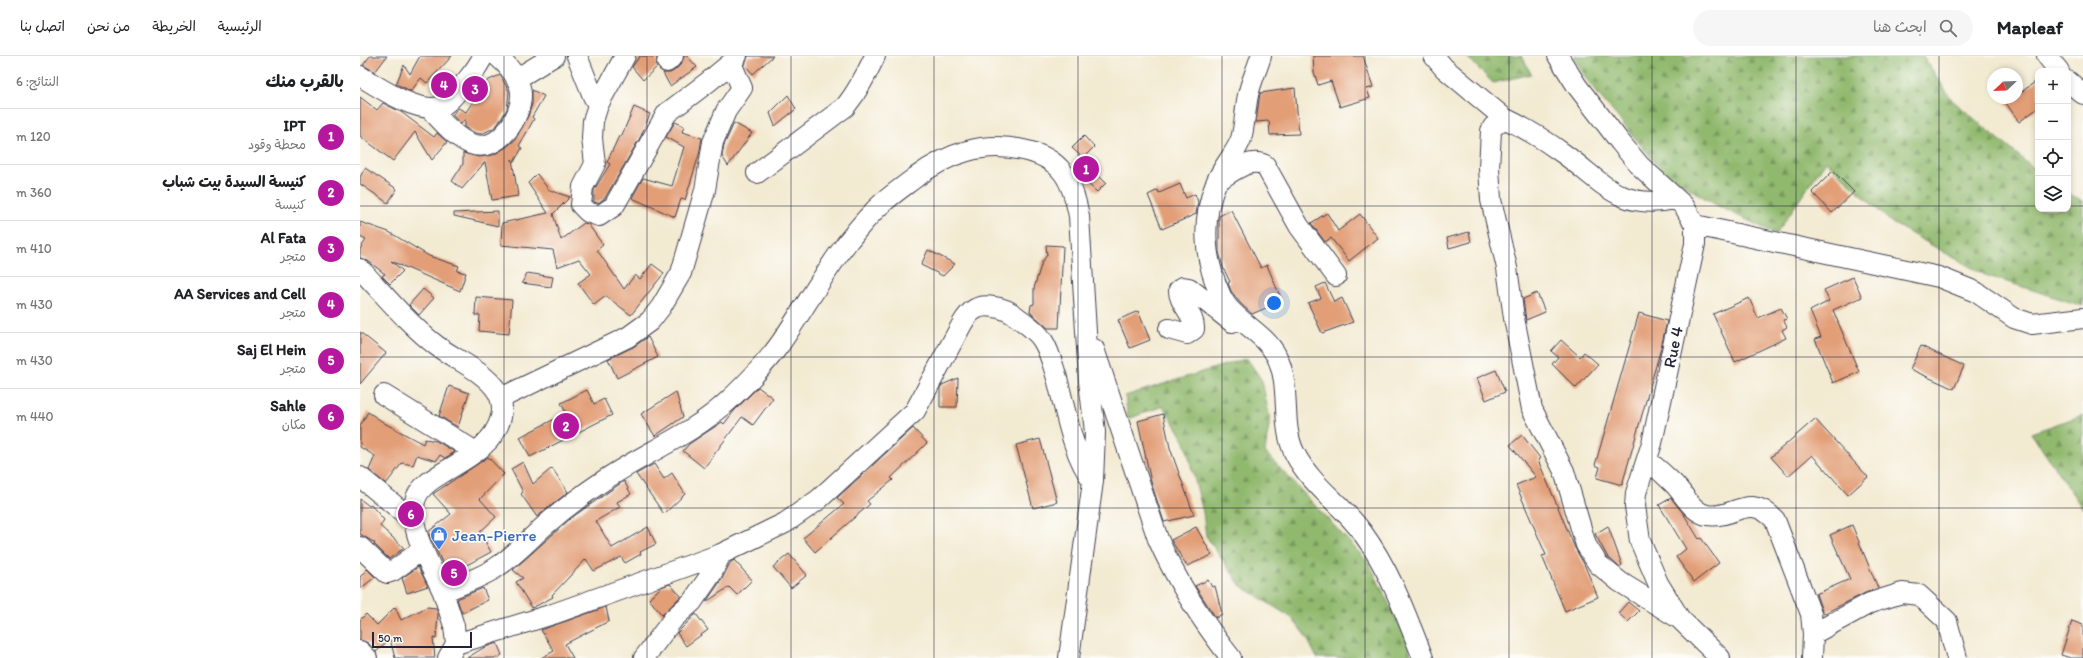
<!DOCTYPE html>
<html lang="ar">
<meta charset="utf-8">
<style>
:root{--surface:#fff;--page:#f6f6f6;--text:#202124;--muted:#757577;--line:#e0e0e0;--accent:#b5179e}
body{margin:0;font-family:Itim,"Playpen Sans Arabic",sans-serif;background:var(--page);color:var(--text);direction:rtl}
.controls{position:absolute;right:12px;top:12px;display:grid;overflow:hidden;border-radius:8px;box-shadow:0 2px 6px #0003}
.controls button{width:36px;height:36px;display:grid;place-items:center;padding:0;border:0;border-bottom:1px solid var(--line);background:var(--surface);color:var(--text);font:20px sans-serif}
.compass{position:absolute;left:1627px;top:12px;width:36px;height:36px;border-radius:50%;background:var(--surface);box-shadow:0 2px 6px #0003;rotate:247deg}
.scale{position:absolute;left:12px;bottom:10px;width:100px;box-sizing:border-box;padding-left:4px;border:2px solid #22223b;border-top:0;font-size:11px;line-height:14px;white-space:nowrap;color:#22223b;-webkit-text-stroke:3px #fdfcf7;paint-order:stroke}
.you{position:absolute;left:914px;top:247px;width:14px;height:14px;margin:-10px;border:3px solid #fff;border-radius:50%;background:#1a73e8;box-shadow:0 0 0 6px #1a73e833}
.badge{display:grid;place-items:center;width:26px;height:26px;border-radius:50%;background:var(--accent);color:#fff;font-size:13px;font-weight:700}
.pin{position:absolute;translate:-50% -50%;border:2px solid #fff;box-shadow:0 1px 4px #0006}
.list{margin:0;padding:0;list-style:none}
h2{display:flex;justify-content:space-between;align-items:center;height:52px;margin:0;padding:0 16px;font-size:17px}
h2 small{font-size:13px;font-weight:400;color:var(--muted)}
.list li{display:grid;grid-template-columns:26px 1fr auto;gap:12px;align-items:center;box-sizing:border-box;height:56px;padding:0 16px;border-top:1px solid var(--line)}
.list b{display:block;font-size:15px;white-space:nowrap}
.list p{margin:0;font-size:13px;white-space:nowrap;color:var(--muted)}
.list em{font-size:13px;font-style:normal;color:var(--muted)}
.icon{flex:none;width:22px;height:22px;fill:none;stroke:currentColor;stroke-width:2;stroke-linecap:round;stroke-linejoin:round}
.map{position:relative;flex:none;width:1723px;height:602px;overflow:hidden;direction:ltr}
header{display:flex;align-items:center;gap:24px;box-sizing:border-box;height:56px;padding:0 20px;background:var(--surface);border-bottom:1px solid var(--line)}
header strong{font-size:19px}
nav{display:flex;gap:22px;margin-inline-start:auto;font-size:14px}
.search{width:280px;height:36px;background:var(--page);display:flex;align-items:center;gap:10px;box-sizing:border-box;padding:0 14px;border-radius:22px;color:var(--muted);font-size:15px}
main{display:flex}
aside{flex:1;background:var(--surface)}
.map>svg:first-child{display:block}
.forest{fill:url(#forest-firs);stroke:#5a6e54}
.building{fill:#e29e77}
.lines{fill:none;stroke-linecap:round;stroke-linejoin:round}
.minor-casing{stroke:#414052;stroke-width:22}
.minor{stroke:#fff;stroke-width:20}
.grid{fill:none;stroke:#22223b;stroke-width:1;stroke-opacity:0.55}
.labels{text-anchor:middle;dominant-baseline:central;stroke-width:3.5;stroke-linejoin:round;paint-order:stroke}
.street-label{font-size:17px;fill:#22223b;stroke:#fdfcf7}
.shop-label{font-size:17px;fill:#366cbe;stroke:#fdfcf7;text-anchor:start}
</style>
<header>
<strong>Mapleaf</strong>
<div class="search"><svg class="icon" aria-label="search" viewBox="0 0 24 24"><circle cx="10" cy="10" r="6"/><path d="M15 15l6 6"/></svg>ابحث هنا</div>
<nav><a>الرئيسية</a><a>الخريطة</a><a>من نحن</a><a>اتصل بنا</a></nav>
</header>
<main>
<div class="map">
<svg width="1723" height="602" viewBox="0 0 1723 602">
<defs>
<pattern id="forest-firs" width="22" height="20" patternUnits="userSpaceOnUse"><rect width="22" height="20" fill="#91b96e"/><path d="M5 1l3.5 6h-7zM16 11l3.5 6h-7z" fill="#76965c"/></pattern>
</defs>
<rect width="100%" height="100%" fill="#fdfcf7"/>
<filter id="ink" filterUnits="userSpaceOnUse"><feTurbulence type="fractalNoise" baseFrequency=".025" numOctaves="2"/><feDisplacementMap in="SourceGraphic" scale="8" xChannelSelector="R" yChannelSelector="G"/><feConvolveMatrix kernelMatrix="1 2 1 2 8 2 1 2 1" color-interpolation-filters="sRGB"/></filter>
<filter id="wash" filterUnits="userSpaceOnUse"><feTurbulence type="fractalNoise" baseFrequency=".012" numOctaves="4" result="noise"/><feDisplacementMap in="SourceGraphic" scale="16" xChannelSelector="R" yChannelSelector="G"/><feGaussianBlur stdDeviation="0.9" result="paint"/><feColorMatrix in="noise" values="0 0 0 0 0 0 0 0 0 0 0 0 0 0 0 0 0 1.4 0 .05"/><feComposite in="paint" operator="in"/></filter>
<g filter="url(#wash)">
<rect width="100%" height="100%" fill="#f3ead2"/>
<!-- forest -->
<path class="forest" d="M1106,0H1162L1171,18L1133,27Z
M1213,0H1563L1592,44L1678,116V153H1708V137L1723,145V250L1625,219L1532,167L1466,105L1416,178L1358,150L1304,117L1229,27Z
M887,302L902,325L910,363L905,396L1009,507L1046,583L1052,602H957L947,582L932,562L880,529L846,480L843,456L825,386L803,350L768,363L765,340Z
M1723,359V453L1671,377Z"/>
<g id="blocks">
<!-- building -->
<path class="building" d="M10,0H27L15,16L3,9Z
M60,0H92L67,27L61,22L51,35L36,28L44,9L50,18Z
M280,0L297,1V11L283,24L272,11Z
M324,0H327L337,11L310,30L303,17H310L315,14L321,8Z
M388,0H413L393,18L385,9Z
M953,0H1003L1013,31L1007,33L1010,42L980,51L971,25L958,29L954,16Z
M140,19L149,35L147,53L138,68L132,73L121,78L115,77L105,71V63L101,68L92,59L98,52L106,56L127,25Z
M1678,24V52L1659,66L1646,47L1652,42H1657V39Z
M935,32L939,78L910,79L909,65L896,66L900,37Z
M172,34L184,40L172,61L174,63L159,90L162,92L154,106L152,103L158,140L132,144L125,106L102,133L92,125L103,108V97L119,101L133,99L145,92L155,84L168,60L172,48Z
M428,39L436,53L415,70L410,57Z
M0,41L17,54L23,47L41,56L74,81L77,77L87,86L72,104L55,76L33,105L0,80Z
M274,51L290,58L281,80L245,142L238,147L234,146V134L250,108L247,106L259,80L261,81Z
M315,66L324,70L322,76L342,82L339,99L325,144L321,143L315,161L272,142L283,122L312,130L324,91L306,81Z
M374,67L392,77L368,110L362,100L364,89Z
M724,80L734,91L723,102L712,92Z
M5,112L37,133L28,147L0,128V121Z
M1473,115L1494,136L1472,157L1452,136Z
M177,118L189,134L210,141L193,158L201,184L224,167L228,168L243,189L237,194L264,233L275,219L280,223L292,208L304,217L271,259L246,240L234,249L218,227L231,218L219,203L197,211L193,194L141,189L142,167L188,157L168,127Z
M737,118L746,127L737,136L727,127Z
M820,128L826,142L835,138L838,146L836,158L802,173L788,139L798,134L799,137Z
M871,154L901,212L907,209L922,245L892,258L881,248L871,235L868,227L870,226L863,211L859,196V160Z
M138,155V170L94,160V157Z
M967,157L978,175L1000,158L1018,182L989,205L971,182L965,186L951,167Z
M0,166L29,176L69,200L99,210L97,215L106,217L100,235L31,205L43,215L30,228L22,220L25,218L8,205L0,202V193L6,184L0,181Z
M1109,176L1111,186L1089,192L1087,182Z
M686,189L703,190L699,272H688L670,256L671,249L674,248V232L682,206L687,199Z
M568,194L595,208L583,220L561,209Z
M167,217L193,221L191,231L162,227Z
M1493,221L1502,241L1473,254L1499,316L1473,327L1455,283L1461,281L1450,255L1469,245L1464,234Z
M965,227L974,246L982,242L993,266L962,277L948,247L961,242L956,231Z
M63,233L74,242L59,259L49,249Z
M1177,237L1185,256L1166,264L1163,243Z
M116,241L152,244L149,278L119,275L120,259H115Z
M1389,242L1398,262L1421,252L1427,263L1423,264L1427,271L1422,274L1426,282L1375,306L1353,258Z
M778,255L790,284L770,292L758,264Z
M1279,257L1307,265L1301,292L1262,429L1237,422L1240,411L1235,409Z
M0,276L26,297L0,328Z
M288,281L298,301L257,322L248,303L273,291Z
M1201,284L1220,301L1224,296L1238,308L1216,332L1192,308L1198,301L1191,295Z
M1561,290L1604,310L1594,333L1550,313Z
M1136,314L1145,336L1126,344L1117,322Z
M598,322L597,351H580V332L582,329Z
M89,330L109,337L98,371L79,360Z
M398,331L413,342L393,369L382,361L344,412L323,395L329,388L362,366L364,368L374,355Z
M227,334L234,348L244,343L252,359L170,401L160,381L206,357L201,347Z
M316,336L323,361L295,380L281,358Z
M8,356L26,368L63,388L65,383L76,385L95,396L85,402L80,399L76,405L57,399L53,409L42,407L26,428L9,414L15,400L0,391V370Z
M803,358L810,392L834,459L804,466L791,426L778,365Z
M1455,363L1508,421L1488,439L1452,399L1428,420L1411,401Z
M553,372L567,387L531,422L533,424L507,445L510,448L455,496L443,482L484,448L477,442Z
M1162,379L1180,402L1178,404L1215,492L1224,508L1238,541L1205,555L1182,500L1186,499L1156,429L1176,421L1150,389Z
M680,383L697,446L673,452L656,389Z
M128,401L144,418L120,443L136,461L120,476L131,496L88,519L68,476L91,458L73,438Z
M163,406L173,428L192,412L208,436L177,461L161,438L163,436L151,413Z
M294,408L304,423L312,417L325,438L304,458L276,418Z
M264,425L271,438L257,446L260,451L236,465L252,492L288,471L296,488L280,496L281,498L265,507L261,501L234,515L226,503L192,539L193,541L172,552L156,526L163,522L153,514L211,462Z
M1311,442L1323,457L1339,483L1341,482L1359,507L1334,526L1316,501L1326,493L1299,449Z
M0,443L9,450L11,449L24,464L20,470L44,492L29,503L14,488L15,487L0,478Z
M1492,469L1518,532L1505,537L1463,558L1456,538L1490,523L1470,479Z
M1248,470L1262,509L1259,511L1247,500L1235,478Z
M836,471L852,499L827,510L811,484Z
M429,498L447,519L431,532L413,511Z
M374,504L392,524L377,539L369,531L346,546L362,523L370,507Z
M58,511L68,530L47,537L42,522Z
M7,513L15,521L0,533V521Z
M848,524L852,531L855,530L862,558L856,562L835,530Z
M310,528L321,540L302,559L289,543L301,531Z
M123,532L128,544L102,557L97,543Z
M1268,546L1279,555L1268,566L1258,557Z
M35,551L41,564L67,551L76,552L78,558L76,583L73,582L75,602H35L30,583L16,596L8,587L0,584V564L6,558L17,569Z
M246,551L249,565L205,588L213,602H181L194,595L181,574Z
M336,558L348,574L326,590L317,577Z
M1712,565L1723,569V602H1711L1701,599Z
M137,587L142,599L137,602H107L123,592Z"/>
</g>
</g>
<g filter="url(#ink)">
<use href="#blocks" fill-opacity="0" stroke="#414052" stroke-width="1"/>
<g class="lines">
<!-- minor casing -->
<g class="minor-casing">
<path id="minor" d="M217,0L233,40L238,49L233,65L232,82L235,108L223,131L221,149L228,156L239,160L254,150L307,57L348,26L371,7
M901,0C897,13 891,26 888,39C885,53 885,69 881,83C875,99 862,111 856,127C841,164 844,204 861,240C872,264 903,275 916,299C932,329 920,366 934,396C951,430 981,447 1002,476C1030,514 1046,559 1063,602
M1074,0L1084,12L1144,62
M1198,0L1217,30L1260,86L1280,110L1324,150L1335,169V188L1292,387L1276,437L1275,450L1280,485L1298,527L1320,563L1360,602
M1687,0L1699,15
M307,6L313,0
M0,20C20,32 56,57 79,51C88,48 96,37 102,30C110,20 118,12 123,0
M156,23L194,0
M1708,25L1723,38
M238,49L265,0
M69,52C82,65 94,81 111,88C138,98 162,61 161,38C161,24 147,8 137,0
M397,117L485,51C498,35 506,19 515,0
M859,124C872,116 889,101 905,109L939,170L976,220
M1315,143C1260,155 1244,127 1204,98C1185,84 1165,72 1144,62L1133,71L1131,75L1129,112L1131,144L1147,212L1154,262L1172,353L1204,415L1226,489L1238,508L1260,526L1320,563
M1335,169L1579,221L1616,236L1654,262L1672,268L1723,262
M0,213C23,237 51,271 77,290C96,304 124,315 137,335C142,343 143,352 141,361C130,407 62,414 55,445C48,475 71,509 83,536C101,528 121,522 137,511C154,500 168,485 182,472C201,455 222,439 243,425C284,397 332,379 368,345C384,330 407,306 420,288C451,243 477,192 516,153C528,141 543,131 556,121C589,97 623,85 663,94C702,102 712,124 719,160L729,325L735,376L733,425L709,602
M809,273L827,278L834,273C835,258 818,247 819,234L823,231L829,232L872,266
M734,293L798,483C817,526 842,565 871,602
M24,339L116,396
M141,342L268,281L290,265L301,251L321,217L345,134L353,86L366,55L382,32L371,7L377,0
M1287,404C1297,412 1306,420 1314,428C1324,438 1332,456 1347,459C1373,464 1388,435 1415,464L1451,558L1453,578L1452,602
M0,421L54,465
M0,491L27,517L33,515L63,493
M83,536L94,570L96,588L88,602
M1453,578L1510,547L1542,537L1559,539L1587,565L1597,602
M96,588L193,558L361,498L425,467L458,444L555,355L602,268C610,254 618,248 634,251C644,252 654,258 661,264C669,270 678,276 683,285C690,296 693,310 697,322C706,356 712,397 733,425
M0,595L7,602
M284,602L314,562L332,546L352,517L361,498"/>
</g>
<!-- minor -->
<use href="#minor" class="minor"/>
</g>
</g>
<!-- grid -->
<path class="grid" d="M144,0V602M287,0V602M431,0V602M574,0V602M718,0V602M862,0V602M1005,0V602M1149,0V602M1292,0V602M1436,0V602M1579,0V602M0,150H1678M1708,150H1723M0,301H1723M0,452H1723"/>
<!-- icons -->
<defs>
<g id="shop-pin" transform="scale(0.9)"><path d="M0 17L-7.5 6A9.5 9.5 0 1 1 7.5 6Z" fill="#3f7fe0" stroke="#fdfcf7"/><path d="M-5-2.5h2.3a2.7 3.5 0 0 1 5.4 0H5L5.5 6h-11ZM-1.5-2.5h3a1.5 2.3 0 0 0-3 0Z" fill="#fff"/></g>
</defs>
<g fill-rule="evenodd">
<use href="#shop-pin" x="79" y="479"/>
</g>
<g class="labels">
<!-- street labels -->
<g class="street-label">
<text transform="translate(1313 291) rotate(-78)">Rue 4</text>
</g>
<!-- shop labels -->
<g class="shop-label">
<text x="92" y="479">Jean-Pierre</text>
</g>
</g>
</svg>
<div class="controls">
<button>+</button>
<button>−</button>
<button><svg class="icon" aria-label="locate" viewBox="0 0 24 24"><circle cx="12" cy="12" r="6"/><path d="M12 2v4M12 18v4M2 12h4M18 12h4"/></svg></button>
<button><svg class="icon" aria-label="layers" viewBox="0 0 24 24"><path d="M12 4l9 5-9 5-9-5zM3 14l9 5 9-5"/></svg></button>
</div>
<svg class="compass" viewBox="-18 -18 36 36"><path d="M0-13l5 13h-10z" fill="#e53935"/><path d="M0 13l5-13h-10z" fill="#757577"/></svg>
<div class="scale">50 m</div>
<div class="you"></div>
<div class="pin badge" style="left:726px;top:113px">1</div>
<div class="pin badge" style="left:206px;top:370px">2</div>
<div class="pin badge" style="left:115px;top:33px">3</div>
<div class="pin badge" style="left:84px;top:29px">4</div>
<div class="pin badge" style="left:94px;top:517px">5</div>
<div class="pin badge" style="left:51px;top:458px">6</div>
</div>
<aside>
<h2>بالقرب منك<small>النتائج: 6</small></h2>
<ul class="list">
<li><span class="badge">1</span><div><b>IPT</b><p>محطة وقود</p></div><em>120 m</em></li>
<li><span class="badge">2</span><div><b>كنيسة السيدة بيت شباب</b><p>كنيسة</p></div><em>360 m</em></li>
<li><span class="badge">3</span><div><b>Al Fata</b><p>متجر</p></div><em>410 m</em></li>
<li><span class="badge">4</span><div><b>AA Services and Cell</b><p>متجر</p></div><em>430 m</em></li>
<li><span class="badge">5</span><div><b>Saj El Hein</b><p>متجر</p></div><em>430 m</em></li>
<li><span class="badge">6</span><div><b>Sahle</b><p>مكان</p></div><em>440 m</em></li>
</ul>
</aside>
</main>
